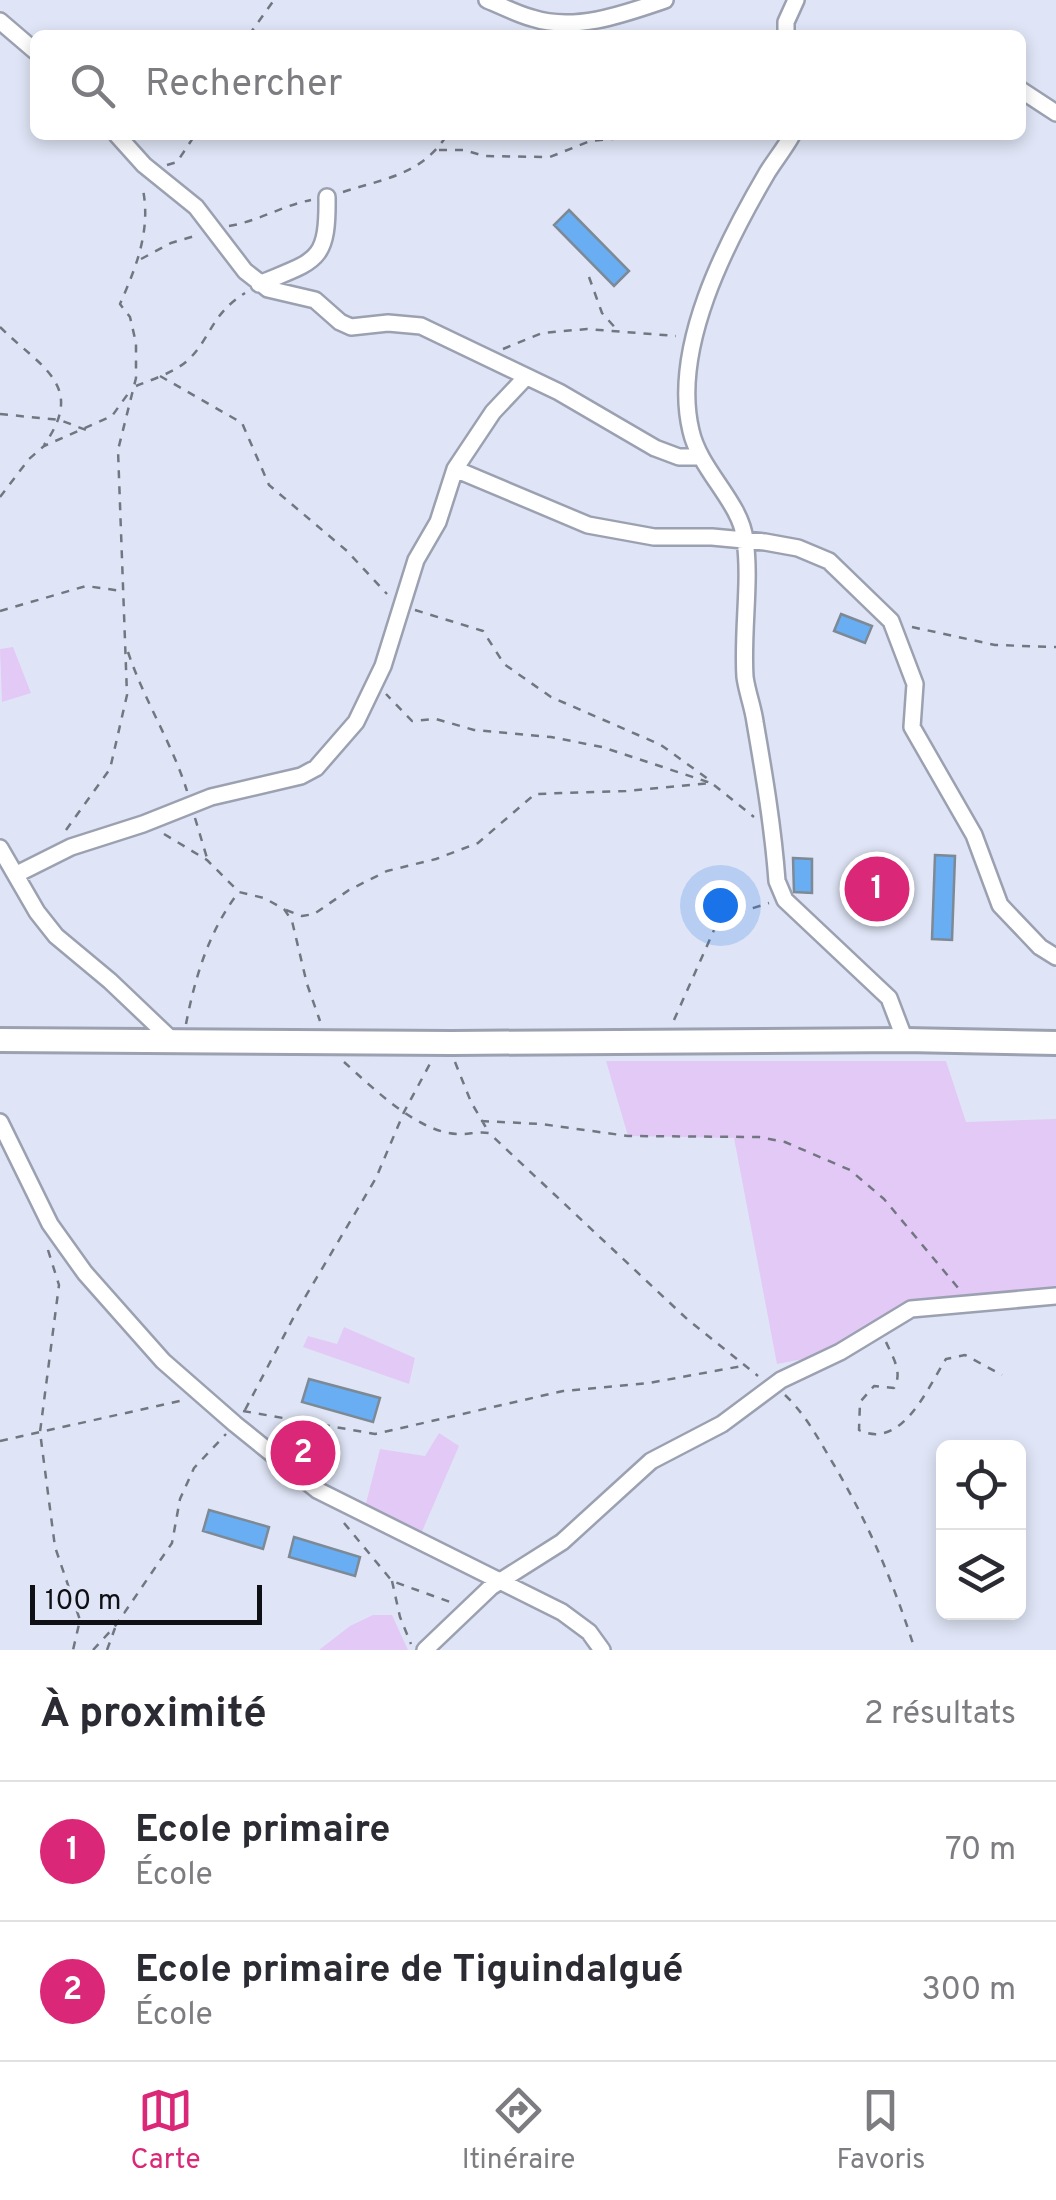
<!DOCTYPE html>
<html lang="fr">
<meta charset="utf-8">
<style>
:root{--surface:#fff;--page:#f2f2f3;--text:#2b2b33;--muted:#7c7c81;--line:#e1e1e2;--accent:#db2777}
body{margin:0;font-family:Overpass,sans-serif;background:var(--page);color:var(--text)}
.controls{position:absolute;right:30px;bottom:30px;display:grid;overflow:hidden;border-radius:15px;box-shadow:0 5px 15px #0003}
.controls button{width:90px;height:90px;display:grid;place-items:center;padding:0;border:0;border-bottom:2px solid var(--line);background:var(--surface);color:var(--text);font:50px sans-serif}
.scale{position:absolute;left:30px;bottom:25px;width:232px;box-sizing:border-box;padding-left:10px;border:5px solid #0e1015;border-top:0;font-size:28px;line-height:35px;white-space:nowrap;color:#0e1015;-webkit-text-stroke:8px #dfe5f6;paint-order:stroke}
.you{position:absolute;left:720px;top:905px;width:35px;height:35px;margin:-25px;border:8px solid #fff;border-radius:50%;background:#1a73e8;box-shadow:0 0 0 15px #1a73e833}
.badge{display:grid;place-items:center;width:65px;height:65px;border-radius:50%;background:var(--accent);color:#fff;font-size:32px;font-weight:700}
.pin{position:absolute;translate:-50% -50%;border:5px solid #fff;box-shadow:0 2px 10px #0006}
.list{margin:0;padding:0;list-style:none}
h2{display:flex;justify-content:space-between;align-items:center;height:130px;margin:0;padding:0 40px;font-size:42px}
h2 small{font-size:32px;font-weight:400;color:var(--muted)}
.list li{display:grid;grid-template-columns:65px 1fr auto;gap:30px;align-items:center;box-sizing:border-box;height:140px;padding:0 40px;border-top:2px solid var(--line)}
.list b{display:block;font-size:38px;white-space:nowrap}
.list p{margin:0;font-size:32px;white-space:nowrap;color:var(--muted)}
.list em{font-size:32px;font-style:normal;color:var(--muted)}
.icon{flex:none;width:55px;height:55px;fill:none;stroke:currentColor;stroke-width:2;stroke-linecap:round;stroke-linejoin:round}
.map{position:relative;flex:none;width:1056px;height:1650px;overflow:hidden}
.search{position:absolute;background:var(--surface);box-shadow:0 5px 15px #0003;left:30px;right:30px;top:30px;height:110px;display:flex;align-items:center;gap:25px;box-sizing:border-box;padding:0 35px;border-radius:15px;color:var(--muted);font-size:38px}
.sheet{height:410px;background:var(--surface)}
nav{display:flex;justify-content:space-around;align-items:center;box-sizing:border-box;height:140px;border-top:2px solid var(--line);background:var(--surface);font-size:28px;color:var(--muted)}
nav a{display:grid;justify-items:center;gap:5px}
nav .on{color:var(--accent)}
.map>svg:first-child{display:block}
.green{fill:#e3c9f6}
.building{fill:#69adf3;stroke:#7d8995;stroke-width:2.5}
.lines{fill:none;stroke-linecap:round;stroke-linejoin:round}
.street-casing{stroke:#9ca1b1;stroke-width:20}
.secondary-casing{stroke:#9ca1b1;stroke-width:28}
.path{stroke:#727681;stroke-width:2.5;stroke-dasharray:8 8;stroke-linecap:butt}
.street{stroke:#fff;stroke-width:15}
.secondary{stroke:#fff;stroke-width:22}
</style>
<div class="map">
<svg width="1056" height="1650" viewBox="0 0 1056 1650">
<rect width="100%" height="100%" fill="#dfe5f6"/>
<!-- green -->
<path class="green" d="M13,647L31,693L2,702L0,649Z
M606,1061H946L966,1122L1056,1119V1296L911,1309L840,1352L777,1364L734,1138L628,1136Z
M344,1327L415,1358L409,1384L303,1347L308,1336L337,1344Z
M439,1433L459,1446L420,1536L365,1507L380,1449L425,1456Z
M373,1615H392L408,1650H319L350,1626Z"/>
<!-- building -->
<path class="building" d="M569,210L629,271L614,286L554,225Z
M841,614L872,626L865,643L834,631Z
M935,855L955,856L952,940L932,939Z
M793,858L812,859V893L794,892Z
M309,1379L380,1398L373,1422L302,1402Z
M209,1510L269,1527L263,1549L203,1531Z
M294,1537L360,1557L355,1576L289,1557Z"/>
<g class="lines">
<!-- street casing -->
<g class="street-casing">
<path id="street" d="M487,0C502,6 517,14 532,18C575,32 624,14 665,0
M0,21L35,51
M786,35V22L796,0
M1021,90L1056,113
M117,135L144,165L196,207L245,271L268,289L315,300L340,322L351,327L388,323L421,326L559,392L655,448L679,457H700
M792,135C785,148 775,160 767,173C726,243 671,348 691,431C700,471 741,502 745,540C751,581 742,632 745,677C747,692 753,707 755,722C764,774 773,827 777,881L785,900L889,998L905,1040
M259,284C316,260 328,263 327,197
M455,469L588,525L654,537H712L765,542L798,548L829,561L891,621L915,684L912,727L974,835L1000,905L1040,947L1056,957
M0,848L37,912L56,936L110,981L172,1040
M17,874L71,847L143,824L211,797L301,776L316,768L356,722L383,666L416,560L438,522L455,469L493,412L526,377
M0,1122L50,1224L85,1273L163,1361L235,1424L317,1490L562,1612L589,1632L602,1650
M425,1650L491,1587L562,1542L651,1461L722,1424L781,1380L840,1352L911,1309L1056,1296"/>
</g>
<!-- secondary casing -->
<g class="secondary-casing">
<path id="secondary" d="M0,1040L452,1043L905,1040L1056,1043"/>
</g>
<!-- path -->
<path class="path" d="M249,35L274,0
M439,150H464L484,156L550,157L590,141L657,135
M167,165L177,162L195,135
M343,192C386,178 421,175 447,135
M229,226C259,221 281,206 311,200
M141,259L171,243L198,235
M589,277L602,313L619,332
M0,327C40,367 87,385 44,445
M503,349L542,333L587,329L676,336
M160,376L242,423L269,485L347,551L387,594
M136,386C153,379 173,373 187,361C211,339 210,315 245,293
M0,414L60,420L86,430
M0,497L29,459L44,446L112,416L130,391
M415,610L483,631L504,664L551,697L661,745L708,779
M0,611L86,586L122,591
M912,627L995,645L1056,647
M128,652C144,700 172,743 187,791
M714,785L754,817
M195,818L207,858
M66,830L110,769L127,695L118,450L136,378V343L130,317L120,304C137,265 152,228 142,185
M164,834L207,860L239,892L264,898L284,909L292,921L307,984L320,1021
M286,910L302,916L314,914L349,890L387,871L436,859L478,843L535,794L626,791L711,783L602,747L551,737L474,730L436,719L412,721L386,694
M674,1020L714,930L731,915L769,903
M186,1024C195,977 209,931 238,893
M344,1062C372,1087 417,1132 457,1134C468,1135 477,1131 489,1133L687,1319L758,1376
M455,1062L471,1102L488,1131
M481,1121L541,1124L628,1136L759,1137L785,1142L850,1170L884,1199L959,1289
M48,1250L59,1285L40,1432L55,1547L80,1620L73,1650
M886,1342C893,1358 903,1372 894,1388L874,1386L860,1402L859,1430C902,1451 928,1387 946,1359L965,1355L1002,1375
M785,1395C806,1415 819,1440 834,1465C869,1524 894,1584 915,1650
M245,1410L298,1309L376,1178L404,1112L432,1060
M243,1411L375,1434L563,1391L649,1383L742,1366
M0,1441L184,1400
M344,1523L392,1581L450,1602
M392,1581L400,1617L411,1644
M93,1650L116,1625L172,1543L180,1499L194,1468L226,1434
M107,1650L115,1628"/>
<!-- street -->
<use href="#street" class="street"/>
<!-- secondary -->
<use href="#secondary" class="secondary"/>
</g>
</svg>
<div class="controls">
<button><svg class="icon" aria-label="locate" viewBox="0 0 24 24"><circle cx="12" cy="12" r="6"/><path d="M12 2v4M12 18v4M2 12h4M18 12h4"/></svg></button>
<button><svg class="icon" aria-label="layers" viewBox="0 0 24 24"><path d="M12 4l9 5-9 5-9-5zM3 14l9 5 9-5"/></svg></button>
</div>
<div class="scale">100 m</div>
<div class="you"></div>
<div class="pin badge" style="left:877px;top:889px">1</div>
<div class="pin badge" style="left:303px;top:1453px">2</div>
<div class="search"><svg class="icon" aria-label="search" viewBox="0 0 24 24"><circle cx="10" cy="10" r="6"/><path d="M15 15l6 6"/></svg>Rechercher</div>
</div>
<section class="sheet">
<h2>À proximité<small>2 résultats</small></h2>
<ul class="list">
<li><span class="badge">1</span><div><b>Ecole primaire</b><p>École</p></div><em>70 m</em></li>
<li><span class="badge">2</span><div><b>Ecole primaire de Tiguindalgué</b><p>École</p></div><em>300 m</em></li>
</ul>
</section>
<nav>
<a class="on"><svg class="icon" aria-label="map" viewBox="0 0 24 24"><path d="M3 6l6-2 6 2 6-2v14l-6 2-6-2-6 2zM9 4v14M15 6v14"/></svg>Carte</a>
<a><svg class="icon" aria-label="directions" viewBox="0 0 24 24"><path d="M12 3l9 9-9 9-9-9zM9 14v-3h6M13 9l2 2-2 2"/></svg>Itinéraire</a>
<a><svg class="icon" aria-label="saved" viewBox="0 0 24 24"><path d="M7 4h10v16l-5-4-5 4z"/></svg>Favoris</a>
</nav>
